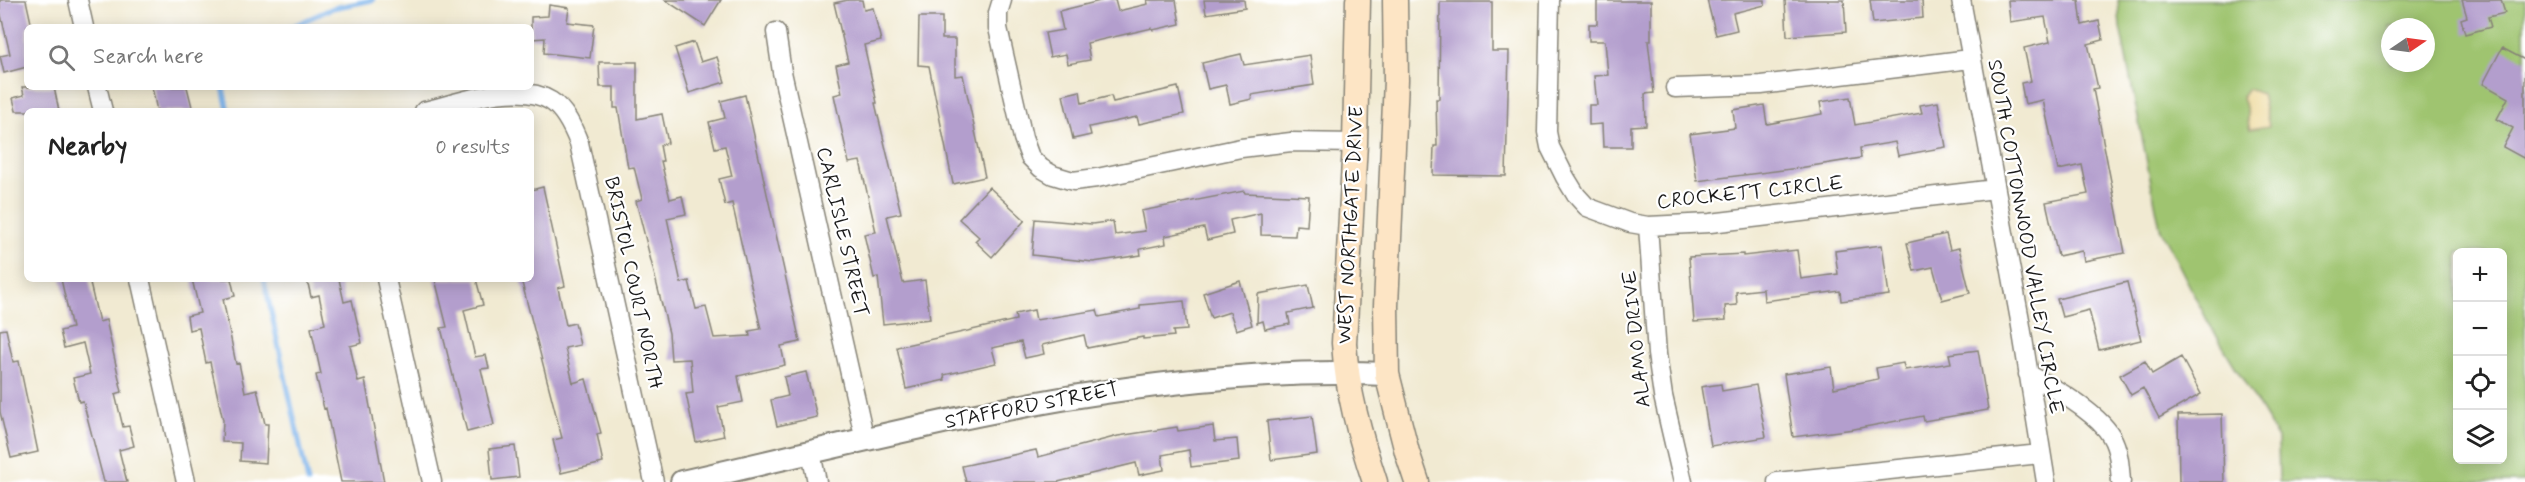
<!DOCTYPE html>
<meta charset="utf-8">
<style>
:root{--surface:#fff;--page:#f6f6f6;--text:#222;--muted:#767676;--line:#e0e0e0}
body{margin:0;font-family:Mynerve,sans-serif;background:var(--page);color:var(--text)}
.controls{position:absolute;right:18px;bottom:18px;display:grid;overflow:hidden;border-radius:9px;box-shadow:0 3px 15px #0003}
.controls button{width:54px;height:54px;display:grid;place-items:center;padding:0;border:0;border-bottom:2px solid var(--line);background:var(--surface);color:var(--text);font:30px sans-serif}
.compass{position:absolute;left:2381px;top:18px;width:54px;height:54px;border-radius:50%;background:var(--surface);box-shadow:0 3px 15px #0003;rotate:77deg}
.list{margin:0;padding:0;list-style:none}
h2{display:flex;justify-content:space-between;align-items:center;height:78px;margin:0;padding:0 24px;font-size:26px}
h2 small{font-size:20px;font-weight:400;color:var(--muted)}
.icon{flex:none;width:33px;height:33px;fill:none;stroke:currentColor;stroke-width:2;stroke-linecap:round;stroke-linejoin:round}
.map{position:relative;flex:none;width:2525px;height:482px;overflow:hidden}
.search{position:absolute;background:var(--surface);box-shadow:0 3px 15px #0003;left:24px;top:24px;width:510px;height:66px;display:flex;align-items:center;gap:15px;box-sizing:border-box;padding:0 21px;border-radius:9px;color:var(--muted);font-size:22px}
.panel{position:absolute;background:var(--surface);box-shadow:0 3px 15px #0003;left:24px;top:108px;width:510px;height:174px;border-radius:9px}
.map>svg:first-child{display:block}
.green{fill:#9fc46f;stroke:#5e7046;stroke-width:1.5;fill-rule:evenodd}
.sand{fill:#eeda9e;stroke:#857b5d;stroke-width:1.5}
.lines{fill:none;stroke-linecap:round;stroke-linejoin:round}
.stream{stroke:#7bb3eb;stroke-width:5}
.building{fill:#b39ecd}
.minor-casing{stroke:#868377;stroke-width:21}
.tertiary-casing{stroke:#868377;stroke-width:26}
.secondary-casing{stroke:#868377;stroke-width:27}
.minor{stroke:#fff;stroke-width:18}
.tertiary{stroke:#fff;stroke-width:22}
.secondary{stroke:#fde5c5;stroke-width:24}
.labels{text-anchor:middle;dominant-baseline:central;stroke-width:4.5;stroke-linejoin:round;paint-order:stroke}
.street-label{font-size:20px;fill:#1c1c1c;stroke:#fff}
</style>
<div class="map">
<svg width="2525" height="482" viewBox="0 0 2525 482">
<rect width="100%" height="100%" fill="#fff"/>
<filter id="ink" filterUnits="userSpaceOnUse"><feTurbulence type="fractalNoise" baseFrequency=".0167" numOctaves="2"/><feDisplacementMap in="SourceGraphic" scale="12" xChannelSelector="R" yChannelSelector="G"/><feConvolveMatrix kernelMatrix="1 2 1 2 8 2 1 2 1" color-interpolation-filters="sRGB"/></filter>
<filter id="wash" filterUnits="userSpaceOnUse"><feTurbulence type="fractalNoise" baseFrequency=".008" numOctaves="4" result="noise"/><feDisplacementMap in="SourceGraphic" scale="24" xChannelSelector="R" yChannelSelector="G"/><feGaussianBlur stdDeviation="1.35" result="paint"/><feColorMatrix in="noise" values="0 0 0 0 0 0 0 0 0 0 0 0 0 0 0 0 0 1.4 0 .05"/><feComposite in="paint" operator="in"/></filter>
<g filter="url(#wash)">
<rect width="100%" height="100%" fill="#f1ead2"/>
<!-- green -->
<path class="green" d="M2118,0H2525V482H2279L2278,438L2207,320L2160,228L2120,27ZM2390,27H2426V63H2390ZM2458,252H2502V460H2458Z"/>
<!-- sand -->
<path class="sand" d="M2248,89L2262,94L2269,126L2250,129C2247,122 2249,117 2247,110C2246,105 2242,103 2242,97Z"/>
<g class="lines">
<!-- stream -->
<path class="stream" d="M291,27L333,8L373,0
M223,87L228,111
M264,279L308,482"/>
</g>
<g id="blocks">
<!-- building -->
<path class="building" d="M0,0H26L32,27H27V67L4,73L0,56L10,54L0,11Z
M665,0H721L705,26Z
M848,0H862L864,10L873,8L881,41L864,45L877,103H875L901,213L887,216L903,283L925,280L930,319L883,324L878,277L874,278L864,234L876,232L860,161L849,163L834,95L842,93L836,65L848,62L834,3Z
M1104,0H1115L1118,11L1148,4L1147,0H1176L1180,24L1153,30L1152,28L1087,43L1090,60L1068,64L1066,54L1050,57L1045,33L1063,30L1059,11Z
M1204,0H1244L1245,8L1206,14Z
M1707,0H1765V5L1733,13L1737,30L1716,35Z
M1785,0H1844L1846,32L1787,36Z
M1870,0H1922L1923,18L1873,23Z
M2008,0H2079L2082,25L2099,21L2103,40L2088,44L2098,88L2093,89L2125,253L2084,261L2082,251L2058,256L2046,202L2088,194L2082,165L2058,170L2043,100L2025,104L2021,83L2031,81L2024,48L2050,42L2045,17L2010,22Z
M2462,0H2501L2505,13L2488,17L2491,27L2465,34L2461,19L2467,17Z
M1597,1H1651V41H1648L1654,93L1645,94L1646,125L1631,126V147H1603L1602,124L1589,125V105H1597L1594,76L1608,75L1605,41H1589V24H1597Z
M1440,2H1492V51H1509L1506,176L1433,175L1434,146H1437L1436,99H1439Z
M549,5L569,8L567,22L594,25L590,58L544,53L545,38L531,39V17L548,16Z
M919,17H942V39H955V76L963,75L985,177L953,184L929,66L918,65Z
M694,42L701,62L717,57L725,82L689,93L675,48Z
M2502,48L2525,60V159L2503,147L2513,128L2497,119L2508,98L2483,84Z
M1241,54L1244,65L1310,55L1314,85L1251,95L1252,99L1230,104L1226,85L1208,89L1202,63Z
M599,62H637V119L662,114L668,143L660,145L663,161H661L670,199L682,196L686,214L667,218L681,283L689,281L696,309L706,307L714,338L750,336L749,331L761,329L732,203L725,205L719,179L732,176L725,146L715,148L709,122L725,118L721,101L745,95L800,342L781,346L785,365L738,376L743,402L718,407L724,436L696,442L686,394L693,393L690,359L671,360L669,333L636,201L642,199L634,167L628,168L618,108H614V87H600Z
M22,87H54L59,111H16L13,98L24,95Z
M152,87H187L193,111H157Z
M1178,87L1184,114L1139,124L1137,117L1089,127L1091,135L1073,139L1063,95L1080,91L1082,103L1111,96L1113,102Z
M1850,97L1855,125L1922,113L1920,105L1938,102L1946,147L1898,156L1895,142L1860,148L1861,158L1799,168L1697,181L1690,134L1735,128L1733,110L1764,105L1767,124L1822,114L1820,102Z
M543,187L565,286L558,288L566,325L575,323L580,345L565,348L573,383L586,379L601,433L597,434L603,463L561,473L553,440L562,438L521,279H531V190Z
M989,187L1025,220L992,257L975,241L979,237L959,219Z
M1244,191L1245,193L1309,196L1307,226L1296,225L1295,236L1261,235V213L1230,220L1233,234L1207,240L1204,228L1165,236L1166,244L1140,249L1141,255L1093,262L1032,255L1035,219L1092,224L1113,221L1115,235L1145,231L1141,211Z
M1946,234L1950,250L1959,248L1970,293L1942,300L1933,267L1914,271L1907,243Z
M1882,245L1889,295L1841,301L1840,291L1764,301L1763,289L1736,292L1737,305L1725,306L1726,320L1694,322L1689,257L1743,254V256L1797,250L1801,279L1838,274L1835,251Z
M61,279H89L99,322L106,320L122,392L115,394L123,427L129,426L134,446L119,450L127,482H104L83,401L79,402L73,378L90,374L83,343L64,348L60,331L72,328Z
M192,279H231L235,296L223,299L236,364L239,363L245,392L257,389L265,424H268L266,463L240,461L241,443L222,442L223,420L210,362L206,363L199,328L189,330L187,316L200,313Z
M307,279H339L344,302L352,300L362,343L350,346L358,382L365,380L384,482H341L326,408L324,409L316,375L321,374L311,328L325,324L319,295L311,297Z
M435,279H476L483,305L464,310L475,357L486,355L489,368L481,369L494,425L467,432L441,328L447,327Z
M1240,281L1252,325L1236,330L1230,312L1211,318L1203,293Z
M2127,282L2141,340L2099,350L2089,310L2062,317L2057,299Z
M1308,285L1313,308L1288,313L1290,324L1265,329L1263,321L1257,323L1258,294Z
M1184,301L1187,330L1173,331L1174,336L1143,339V337L1087,348L1084,335L1042,345L1044,354L1025,358L1021,342L992,348L996,363L944,375L945,380L906,389L897,347L1016,320L1015,314L1034,310L1036,320L1097,310L1099,317L1140,309V305Z
M6,329L13,362L19,361L38,452L11,458L0,412V330Z
M1978,350L1988,410L1924,421L1923,416L1854,429L1793,437L1784,374L1831,367L1834,388L1878,379L1876,368L1903,363L1905,370L1951,363L1949,354Z
M2181,357L2201,394L2159,418L2143,388L2131,395L2120,375L2145,361L2152,374Z
M806,372L817,417L777,426L771,400L788,396L784,377Z
M1721,384L1722,391L1756,385L1766,437L1711,446L1701,387Z
M2222,414L2224,482H2179L2178,415Z
M1312,416L1317,454L1271,460L1267,421Z
M1213,426L1215,441L1237,439L1239,461L1191,467L1189,450L1162,455L1164,470L1139,475L1136,463L1058,482H966L962,466L1036,450L1038,457L1118,436L1177,427L1178,431Z
M515,446L519,477L492,480L489,449Z"/>
</g>
</g>
<g filter="url(#ink)">
<use href="#blocks" fill-opacity="0" stroke="#868377" stroke-width="1.5"/>
<g class="lines">
<!-- minor casing -->
<g class="minor-casing">
<path id="minor" d="M78,0L84,27
M1002,0L998,13V28L1023,138L1030,157L1041,168L1053,175L1073,181L1097,178L1241,148L1291,142L1355,143
M1550,0L1547,132L1550,147L1565,177L1576,195L1587,207L1630,223L1648,226L1710,223L1995,189
M1961,0L2020,320L2046,482
M776,32L782,72L865,440
M97,87L103,111
M1675,88L1761,85L1970,59
M424,111C459,103 518,80 551,101C565,110 573,128 579,143L654,482
M1648,226L1657,354L1663,396L1683,482
M140,279L186,482
M386,279L432,482
M2028,374C2052,387 2097,412 2111,436C2119,449 2120,467 2121,482
M811,453L817,482
M1777,482L2040,454"/>
</g>
<!-- tertiary casing -->
<g class="tertiary-casing">
<path id="tertiary" d="M682,482C914,429 1147,364 1387,374"/>
</g>
<!-- secondary casing -->
<g class="secondary-casing">
<path id="secondary" d="M1358,0L1355,143L1344,343C1347,391 1360,437 1375,482
M1395,0L1396,80L1386,306L1387,374L1407,452L1417,482"/>
</g>
<!-- minor -->
<use href="#minor" class="minor"/>
<!-- tertiary -->
<use href="#tertiary" class="tertiary"/>
<!-- secondary -->
<use href="#secondary" class="secondary"/>
</g>
</g>
<g class="labels">
<!-- street labels -->
<g class="street-label">
<text transform="translate(1750 193) rotate(-6)">CROCKETT CIRCLE</text>
<text transform="translate(1351 225) rotate(-87)">WEST NORTHGATE DRIVE</text>
<text transform="translate(842 232) rotate(77)">CARLISLE STREET</text>
<text transform="translate(2025 237) rotate(80)">SOUTH COTTONWOOD VALLEY CIRCLE</text>
<text transform="translate(633 283) rotate(78)">BRISTOL COURT NORTH</text>
<text transform="translate(1637 339) rotate(-96)">ALAMO DRIVE</text>
<text transform="translate(1032 406) rotate(-11)">STAFFORD STREET</text>
</g>
</g>
</svg>
<div class="controls">
<button>+</button>
<button>−</button>
<button><svg class="icon" aria-label="locate" viewBox="0 0 24 24"><circle cx="12" cy="12" r="6"/><path d="M12 2v4M12 18v4M2 12h4M18 12h4"/></svg></button>
<button><svg class="icon" aria-label="layers" viewBox="0 0 24 24"><path d="M12 4l9 5-9 5-9-5zM3 14l9 5 9-5"/></svg></button>
</div>
<svg class="compass" viewBox="-18 -18 36 36"><path d="M0-13l5 13h-10z" fill="#e53935"/><path d="M0 13l5-13h-10z" fill="#767676"/></svg>
<div class="search"><svg class="icon" aria-label="search" viewBox="0 0 24 24"><circle cx="10" cy="10" r="6"/><path d="M15 15l6 6"/></svg>Search here</div>
<section class="panel">
<h2>Nearby<small>0 results</small></h2>
<ul class="list">
</ul>
</section>
</div>
